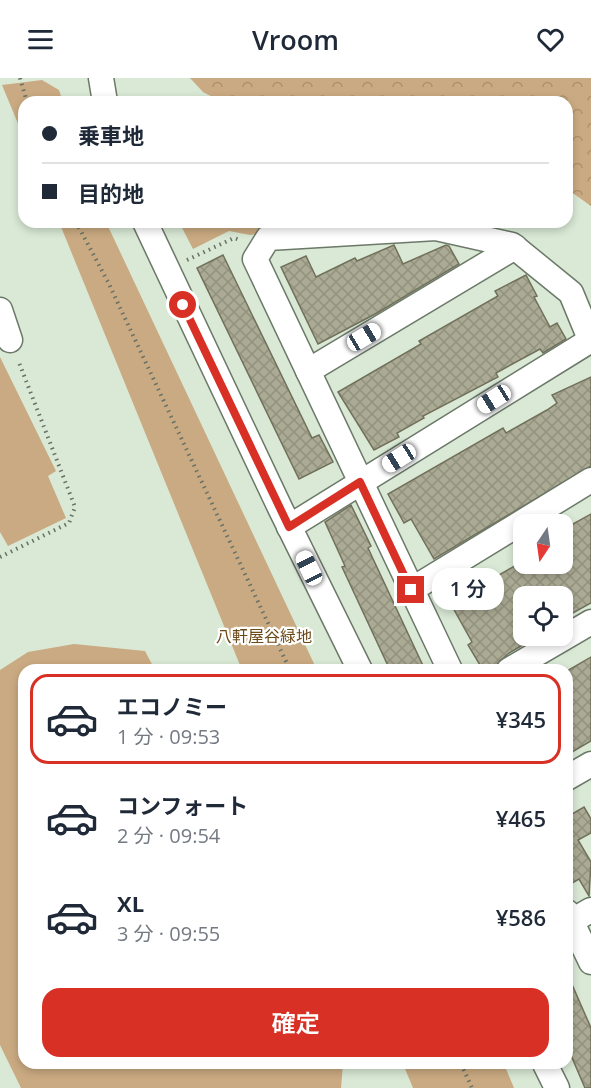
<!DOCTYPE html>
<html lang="ja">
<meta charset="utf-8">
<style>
body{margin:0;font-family:"Open Sans","Noto Sans JP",sans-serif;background:#f2f2f3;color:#1f2937;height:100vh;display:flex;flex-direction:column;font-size:22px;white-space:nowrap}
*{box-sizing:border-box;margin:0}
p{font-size:20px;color:#747a83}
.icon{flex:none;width:33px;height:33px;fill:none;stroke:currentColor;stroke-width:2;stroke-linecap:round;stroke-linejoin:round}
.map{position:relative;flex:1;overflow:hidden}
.sheet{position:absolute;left:18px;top:586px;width:555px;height:405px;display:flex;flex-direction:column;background:#fff;border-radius:18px;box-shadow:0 3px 9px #0003}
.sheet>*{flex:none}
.top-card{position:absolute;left:18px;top:18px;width:555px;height:132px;border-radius:18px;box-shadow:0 3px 9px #0003;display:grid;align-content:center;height:132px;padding:0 24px;background:#fff}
.needle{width:39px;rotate:193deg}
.buttons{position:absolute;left:513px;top:436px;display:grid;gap:12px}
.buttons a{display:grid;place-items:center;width:60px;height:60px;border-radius:12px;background:#fff;box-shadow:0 3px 9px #0003;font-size:30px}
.end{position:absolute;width:27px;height:27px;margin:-14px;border:8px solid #d93025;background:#fff;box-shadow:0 0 0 3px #fff}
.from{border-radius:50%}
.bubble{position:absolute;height:42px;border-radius:18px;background:#fff;box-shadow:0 3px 9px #0003;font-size:20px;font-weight:600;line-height:42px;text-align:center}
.car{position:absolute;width:18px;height:36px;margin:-18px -9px;border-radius:8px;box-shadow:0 0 4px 2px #0007;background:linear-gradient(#fff 24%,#345 0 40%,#fff 0 76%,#345 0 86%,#fff 0)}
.top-card b{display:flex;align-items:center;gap:21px;height:57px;font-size:22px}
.top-card b+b{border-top:2px solid #e0e1e3}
.top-card i{width:15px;height:15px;background:#1f2937}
ul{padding:10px 0 0;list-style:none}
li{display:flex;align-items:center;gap:18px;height:90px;margin:0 12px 9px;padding:0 12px;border:3px solid transparent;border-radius:18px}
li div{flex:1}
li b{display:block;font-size:22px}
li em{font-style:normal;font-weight:600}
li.current{border-color:#d93025}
li>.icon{width:54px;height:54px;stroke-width:1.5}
.button{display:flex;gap:12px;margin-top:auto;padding:12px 24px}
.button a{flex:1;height:69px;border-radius:18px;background:#d93025;color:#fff;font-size:24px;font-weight:600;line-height:69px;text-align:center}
header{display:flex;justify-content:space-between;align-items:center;height:78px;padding:0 24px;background:#fff;font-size:27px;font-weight:600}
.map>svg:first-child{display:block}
.green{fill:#caaa82}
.forest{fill:url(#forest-crowns)}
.building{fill:url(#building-cross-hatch);stroke:#71705b;stroke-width:1.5}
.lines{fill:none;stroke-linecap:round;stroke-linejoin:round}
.minor-casing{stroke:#6b7968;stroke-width:27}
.path{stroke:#677165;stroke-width:4;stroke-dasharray:1.5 4.5;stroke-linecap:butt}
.minor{stroke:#fff;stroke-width:24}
.route{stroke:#d93025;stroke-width:8}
.labels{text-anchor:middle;stroke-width:4.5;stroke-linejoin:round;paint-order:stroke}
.park-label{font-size:16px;fill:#6b4916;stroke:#fff}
</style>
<header><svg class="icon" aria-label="menu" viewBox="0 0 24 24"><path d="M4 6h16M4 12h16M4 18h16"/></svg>Vroom<svg class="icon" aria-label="heart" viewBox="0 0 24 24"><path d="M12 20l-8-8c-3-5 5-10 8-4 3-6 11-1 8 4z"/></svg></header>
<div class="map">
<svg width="591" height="1010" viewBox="0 0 591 1010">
<defs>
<pattern id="forest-crowns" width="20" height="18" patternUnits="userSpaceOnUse" patternTransform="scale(1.5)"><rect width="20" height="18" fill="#caaa82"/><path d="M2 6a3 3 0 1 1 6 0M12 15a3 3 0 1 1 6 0" fill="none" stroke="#ac916f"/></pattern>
<pattern id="building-cross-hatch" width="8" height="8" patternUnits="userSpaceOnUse" patternTransform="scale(1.5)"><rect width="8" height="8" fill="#abaa94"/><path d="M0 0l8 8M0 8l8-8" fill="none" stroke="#92917e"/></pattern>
</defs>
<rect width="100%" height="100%" fill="#d9e9d5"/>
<g class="green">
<polygon points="42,2 59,12 63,24 24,24 24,60 2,7"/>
<polygon points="59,144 106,144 317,592 242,592"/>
<polygon points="179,144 326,144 329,146 250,157 229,153 193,171"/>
<polygon points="0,279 56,393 48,398 66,440 8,468 0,454"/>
<polygon points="74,566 145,573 155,592 24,592 24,986 343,986 341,1010 21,1010 0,967 0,592 28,574"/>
<polygon points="403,986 504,986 514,1010 413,1010"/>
</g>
<polygon class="forest" points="190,0 591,0 591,128 567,111 567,24 222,24 203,14"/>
<g class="building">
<polygon points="394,167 403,186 446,167 449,168 459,186 377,235 318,266 281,189 306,178 316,199 355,180 357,183"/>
<polygon points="223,177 312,360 319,357 333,384 299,401 197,190"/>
<polygon points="526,197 537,218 534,219 550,249 557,245 566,261 543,275 540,271 496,295 498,299 423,338 424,340 397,355 399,359 374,372 338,314 421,266 419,263 498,218 495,213"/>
<polygon points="591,299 591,388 434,481 411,441 404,445 388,416 503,350 506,355 547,332 557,325 552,317"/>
<polygon points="351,427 371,468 368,470 425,592 390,592 342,489 345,488 325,444"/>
<polygon points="591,436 591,525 562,541 562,519 524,519 524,558 538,558 509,575 496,587 483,592 468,567 472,564 452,528 494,505 492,501 518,486 562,486 562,452"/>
<polygon points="591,579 591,663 567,677 567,593"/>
<polygon points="584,729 591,741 591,755 578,762 591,784 589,818 579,801 567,808 567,739"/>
<polygon points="567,895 591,950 591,1010 585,1010 567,968"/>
</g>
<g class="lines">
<g class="minor-casing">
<g id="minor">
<polyline points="101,0 105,24"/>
<polyline points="145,144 281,432 360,592"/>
<polyline points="0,232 10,262"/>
<polyline points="308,293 515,169"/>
<polyline points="289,449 591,262"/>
<polyline points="411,512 591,402"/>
<polyline points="450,592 255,181 268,160 436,150 512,167 571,215 590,261"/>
<polyline points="509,592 591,544"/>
<polyline points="567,700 591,686"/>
<polyline points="567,834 591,884"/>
<polyline points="572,843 591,832"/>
<polyline points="545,986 557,1010"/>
</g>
</g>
<g class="path">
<polyline points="20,0 27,24"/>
<polyline points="76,144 108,204 290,592"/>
<polyline points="187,182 234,160 240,162"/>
<polyline points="0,479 69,445 75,429 18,282"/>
<polyline points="461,986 472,1010"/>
</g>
<use href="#minor" class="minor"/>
</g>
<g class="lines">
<polyline class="route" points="183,227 289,449 360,404 411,512"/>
</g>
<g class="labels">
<g class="park-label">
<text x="264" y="564">八軒屋谷緑地</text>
</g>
</g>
</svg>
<div class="buttons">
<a><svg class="needle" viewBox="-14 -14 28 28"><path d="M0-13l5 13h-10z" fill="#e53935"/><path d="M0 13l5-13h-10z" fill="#747a83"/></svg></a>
<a><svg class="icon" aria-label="locate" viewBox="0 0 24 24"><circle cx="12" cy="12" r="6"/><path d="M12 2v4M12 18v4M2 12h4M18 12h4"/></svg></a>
</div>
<i class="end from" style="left:183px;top:227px"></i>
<i class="end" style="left:411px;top:512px"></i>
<div class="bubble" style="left:432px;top:490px;width:72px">1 分</div>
<i class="car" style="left:364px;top:259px;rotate:59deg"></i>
<i class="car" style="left:494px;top:321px;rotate:238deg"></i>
<i class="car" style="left:399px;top:380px;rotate:238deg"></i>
<i class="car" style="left:309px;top:490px;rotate:334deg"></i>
<div class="top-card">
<b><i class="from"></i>乗車地</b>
<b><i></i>目的地</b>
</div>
<section class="sheet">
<ul>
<li class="current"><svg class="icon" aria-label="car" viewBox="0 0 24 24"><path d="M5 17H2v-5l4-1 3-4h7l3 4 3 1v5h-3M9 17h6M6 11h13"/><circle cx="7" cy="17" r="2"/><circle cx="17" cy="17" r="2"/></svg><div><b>エコノミー</b><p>1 分 · 09:53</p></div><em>¥345</em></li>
<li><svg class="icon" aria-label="car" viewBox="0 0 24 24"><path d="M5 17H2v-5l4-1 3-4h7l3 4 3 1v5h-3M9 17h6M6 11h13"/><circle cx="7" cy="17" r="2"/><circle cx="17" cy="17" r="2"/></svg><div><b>コンフォート</b><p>2 分 · 09:54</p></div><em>¥465</em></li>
<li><svg class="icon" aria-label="car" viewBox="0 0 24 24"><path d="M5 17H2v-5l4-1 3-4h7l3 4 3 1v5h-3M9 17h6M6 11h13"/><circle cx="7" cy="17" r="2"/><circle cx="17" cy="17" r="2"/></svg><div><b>XL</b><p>3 分 · 09:55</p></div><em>¥586</em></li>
</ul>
<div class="button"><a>確定</a></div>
</section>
</div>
